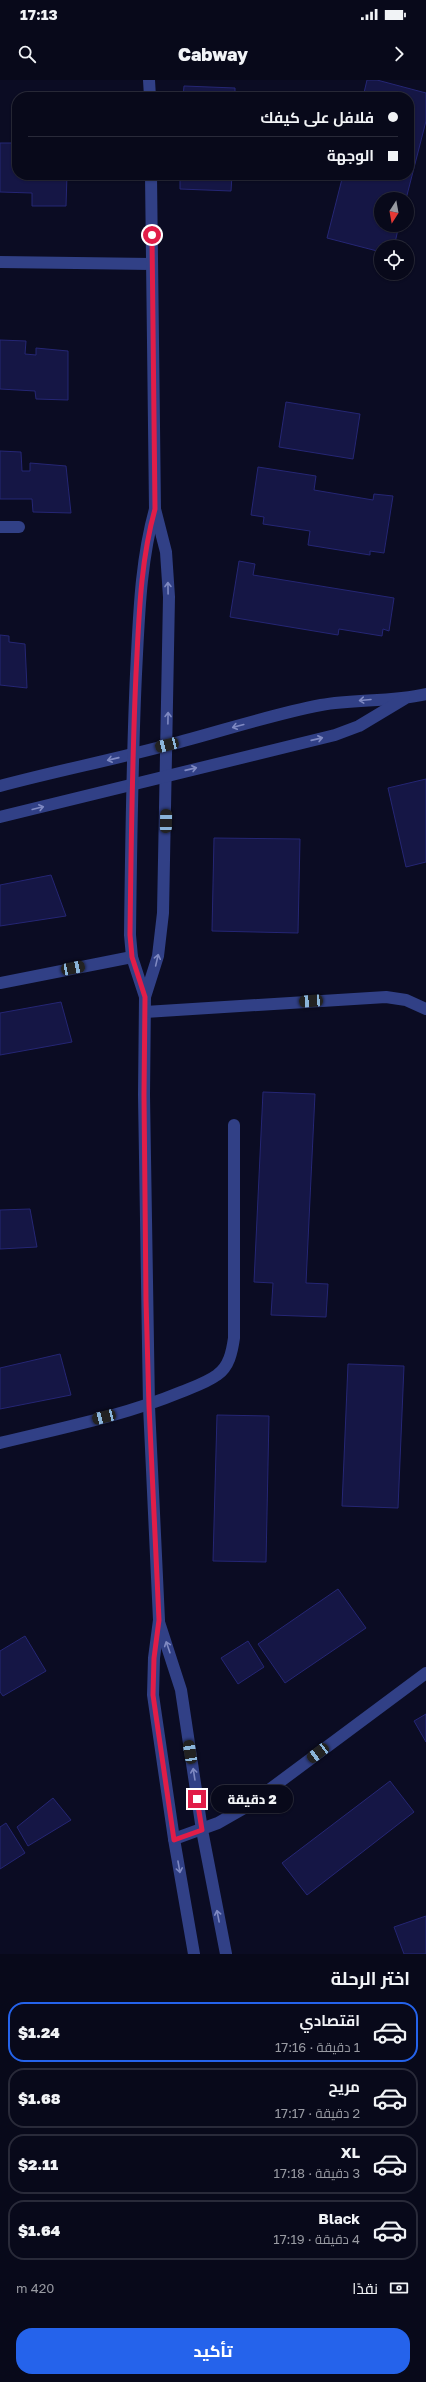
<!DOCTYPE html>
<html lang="ar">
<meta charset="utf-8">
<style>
body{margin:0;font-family:"Golos Text",Cairo,sans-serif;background:#161727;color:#f1f3f6;direction:rtl;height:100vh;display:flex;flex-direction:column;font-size:15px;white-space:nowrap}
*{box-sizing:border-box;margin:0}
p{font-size:13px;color:#989aa2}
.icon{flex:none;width:22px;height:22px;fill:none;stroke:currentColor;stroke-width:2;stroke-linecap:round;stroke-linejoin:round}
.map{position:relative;height:1874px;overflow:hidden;direction:ltr}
.side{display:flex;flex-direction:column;background:#08091a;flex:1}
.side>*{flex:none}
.top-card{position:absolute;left:12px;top:12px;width:402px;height:88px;border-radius:16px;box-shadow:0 1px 3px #0004,0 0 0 1px #292a39;direction:rtl;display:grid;align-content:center;height:88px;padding:0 16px;background:#08091a}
.needle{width:26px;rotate:191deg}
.tools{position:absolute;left:374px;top:112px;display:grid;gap:8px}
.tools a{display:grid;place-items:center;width:40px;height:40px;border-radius:50%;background:#08091a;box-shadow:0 1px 3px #0004,0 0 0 1px #292a39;font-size:20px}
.end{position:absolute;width:18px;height:18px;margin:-9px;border:5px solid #e11d48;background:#fff;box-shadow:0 0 0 2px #fff}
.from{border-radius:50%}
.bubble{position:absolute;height:28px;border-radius:14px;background:#08091a;box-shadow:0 1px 3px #0004,0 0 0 1px #292a39;font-size:13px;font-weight:800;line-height:28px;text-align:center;direction:rtl}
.car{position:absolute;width:12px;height:24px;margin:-12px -6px;border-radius:5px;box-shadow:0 0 3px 1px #0007;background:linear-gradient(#222 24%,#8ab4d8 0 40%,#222 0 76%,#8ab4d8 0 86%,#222 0)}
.top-card b{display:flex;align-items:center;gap:14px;height:38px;font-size:15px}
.top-card b+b{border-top:1px solid #292a39}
.top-card i{width:10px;height:10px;background:#f1f3f6}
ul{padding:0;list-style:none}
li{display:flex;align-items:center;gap:12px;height:60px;margin:0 8px 6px;padding:0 8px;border:2px solid #292a39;border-radius:16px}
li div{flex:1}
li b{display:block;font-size:15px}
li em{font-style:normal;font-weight:800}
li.selected{border-color:#2563eb}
li>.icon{width:36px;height:36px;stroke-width:1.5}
h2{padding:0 16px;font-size:18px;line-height:48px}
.pay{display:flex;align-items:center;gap:10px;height:44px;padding:0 16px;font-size:15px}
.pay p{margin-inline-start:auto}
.primary-button{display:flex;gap:8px;margin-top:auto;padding:8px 16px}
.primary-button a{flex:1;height:46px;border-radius:16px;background:#2563eb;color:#fff;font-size:16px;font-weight:800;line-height:46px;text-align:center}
.status{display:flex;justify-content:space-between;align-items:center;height:28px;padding:0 20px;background:#08091a;direction:ltr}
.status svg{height:11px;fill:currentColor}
header{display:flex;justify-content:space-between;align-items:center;height:52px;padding:0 16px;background:#08091a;font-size:18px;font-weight:800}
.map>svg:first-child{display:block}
.building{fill:#151645;stroke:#252674}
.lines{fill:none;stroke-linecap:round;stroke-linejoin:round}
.minor{stroke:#314086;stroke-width:12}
.oneway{stroke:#7f89c2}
.route{stroke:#e11d48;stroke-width:5}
</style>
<div class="status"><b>17:13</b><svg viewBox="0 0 49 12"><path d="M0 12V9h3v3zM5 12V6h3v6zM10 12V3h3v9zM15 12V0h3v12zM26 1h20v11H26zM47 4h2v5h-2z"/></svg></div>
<header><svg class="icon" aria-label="forward" viewBox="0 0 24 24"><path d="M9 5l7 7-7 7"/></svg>Cabway<svg class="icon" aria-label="search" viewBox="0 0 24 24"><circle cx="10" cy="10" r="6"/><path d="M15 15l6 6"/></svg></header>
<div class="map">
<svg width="426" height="1874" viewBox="0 0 426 1874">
<rect width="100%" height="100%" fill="#0b0c23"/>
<g class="building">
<polygon points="367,0 377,0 426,13 426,41 406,119 381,119 381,145 399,145 394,167 381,167 381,172 327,158 343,95 409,95 409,17 363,17"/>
<polygon points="184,6 235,8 235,17 183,17"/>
<polygon points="0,63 17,63 17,95 67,95 66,126 32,126 32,113 0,112"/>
<polygon points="180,95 232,95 231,111 180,109"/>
<polygon points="0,260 26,261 25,274 36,275 36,268 68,271 68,320 36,319 35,311 0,309"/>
<polygon points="286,322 360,334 353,379 279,367"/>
<polygon points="0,371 21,372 22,391 30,391 30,383 66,386 71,433 33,432 32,419 0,419"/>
<polygon points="258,387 316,396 314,410 373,420 374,414 393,416 384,473 370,471 370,475 308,465 310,451 263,444 264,437 251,435"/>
<polygon points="239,481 255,484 253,495 394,518 389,551 383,549 382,556 339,549 338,555 230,537"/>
<polygon points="0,555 9,556 9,562 25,564 27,608 0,605"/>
<polygon points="426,699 426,782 406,787 388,708"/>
<polygon points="214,758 300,759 298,853 212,851"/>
<polygon points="51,795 66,836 0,846 0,805"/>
<polygon points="61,922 72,962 0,975 0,933"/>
<polygon points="263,1012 315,1014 306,1203 328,1204 326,1237 271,1235 273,1203 254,1202"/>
<polygon points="30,1129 37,1167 0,1169 0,1130"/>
<polygon points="60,1274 71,1315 0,1329 0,1288"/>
<polygon points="348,1284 404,1286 398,1428 342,1426"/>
<polygon points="217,1335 269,1336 266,1482 213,1481"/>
<polygon points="338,1509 366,1548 285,1603 258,1564"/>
<polygon points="25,1556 46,1591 3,1616 0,1612 0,1571"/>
<polygon points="248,1561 264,1587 238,1604 221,1578"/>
<polygon points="426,1634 426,1662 414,1641"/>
<polygon points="390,1701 414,1732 307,1815 282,1783"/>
<polygon points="53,1718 71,1740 28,1766 17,1747"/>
<polygon points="6,1743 25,1773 0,1789 0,1747"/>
<polygon points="426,1836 426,1874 404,1874 394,1847"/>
</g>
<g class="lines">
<g class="minor">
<polyline points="149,0 150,17"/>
<polyline points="0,182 152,184"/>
<polyline points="155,429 166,472 169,517 163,833 158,876 145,917 144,1015 149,1326 159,1540 154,1578 153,1615 174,1759 194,1874"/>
<polyline points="0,447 19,447"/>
<path d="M0,706C56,691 112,680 168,665C219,652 269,635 321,625C356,619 391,622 426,614"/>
<polyline points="0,737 335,655 359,646 404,619"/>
<polyline points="0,903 132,877"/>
<path d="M145,917L132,877L130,855C131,768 132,681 136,594C139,538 140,483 155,429L151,95"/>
<polyline points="145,932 386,917 406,920 426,929"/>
<path d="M0,1363C61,1348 123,1336 181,1312C193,1307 206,1303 217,1295C229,1287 232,1272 234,1258V1045"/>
<polyline points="159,1542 181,1610 202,1750 226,1874"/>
<polyline points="174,1759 218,1743 246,1727 426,1593"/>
</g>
</g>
<defs><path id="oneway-shaft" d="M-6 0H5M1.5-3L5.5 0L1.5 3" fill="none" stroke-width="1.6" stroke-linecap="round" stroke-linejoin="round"/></defs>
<g class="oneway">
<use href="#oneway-shaft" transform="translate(168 508) rotate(-91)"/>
<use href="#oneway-shaft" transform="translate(365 620) rotate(175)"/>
<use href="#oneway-shaft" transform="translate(168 638) rotate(-89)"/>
<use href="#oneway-shaft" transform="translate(238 646) rotate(165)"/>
<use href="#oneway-shaft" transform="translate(317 659) rotate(-13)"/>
<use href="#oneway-shaft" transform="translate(113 679) rotate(167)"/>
<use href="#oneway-shaft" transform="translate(191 689) rotate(-13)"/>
<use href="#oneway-shaft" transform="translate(38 728) rotate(-14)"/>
<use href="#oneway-shaft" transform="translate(157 880) rotate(-77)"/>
<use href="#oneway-shaft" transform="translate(168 1567) rotate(-109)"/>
<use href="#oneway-shaft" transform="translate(194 1694) rotate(-99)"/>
<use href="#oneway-shaft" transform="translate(179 1787) rotate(80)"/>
<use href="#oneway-shaft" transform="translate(218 1836) rotate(-101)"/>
</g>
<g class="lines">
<path class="route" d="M152,155L155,429C140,483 139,538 136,594C132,681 131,768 130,855L132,877L145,917L144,1015L146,1220L149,1326L159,1540L154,1578L153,1615L174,1760L202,1750L197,1719"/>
</g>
</svg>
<div class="tools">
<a><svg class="needle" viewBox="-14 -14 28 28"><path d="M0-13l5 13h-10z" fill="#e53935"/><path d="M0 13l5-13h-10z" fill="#989aa2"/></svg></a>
<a><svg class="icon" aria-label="locate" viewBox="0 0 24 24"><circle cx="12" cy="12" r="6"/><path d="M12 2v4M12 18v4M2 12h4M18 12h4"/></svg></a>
</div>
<i class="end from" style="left:152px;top:155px"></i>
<i class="end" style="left:197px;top:1719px"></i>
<div class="bubble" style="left:211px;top:1705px;width:82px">2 دقيقة</div>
<i class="car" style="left:167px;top:665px;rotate:256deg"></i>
<i class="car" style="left:166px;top:741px;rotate:1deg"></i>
<i class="car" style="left:73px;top:888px;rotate:79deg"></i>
<i class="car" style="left:311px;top:921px;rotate:266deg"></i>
<i class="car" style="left:104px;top:1337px;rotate:256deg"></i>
<i class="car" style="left:190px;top:1672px;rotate:351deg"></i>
<i class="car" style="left:318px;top:1673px;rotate:233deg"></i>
<div class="top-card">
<b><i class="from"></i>فلافل على كيفك</b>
<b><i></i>الوجهة</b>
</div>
</div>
<section class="side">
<h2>اختر الرحلة</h2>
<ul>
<li class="selected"><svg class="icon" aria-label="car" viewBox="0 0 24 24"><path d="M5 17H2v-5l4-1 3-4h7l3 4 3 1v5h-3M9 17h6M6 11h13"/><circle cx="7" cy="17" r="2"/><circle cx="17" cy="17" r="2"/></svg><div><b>اقتصادي</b><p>1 دقيقة · 17:16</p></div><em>$1.24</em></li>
<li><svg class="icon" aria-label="car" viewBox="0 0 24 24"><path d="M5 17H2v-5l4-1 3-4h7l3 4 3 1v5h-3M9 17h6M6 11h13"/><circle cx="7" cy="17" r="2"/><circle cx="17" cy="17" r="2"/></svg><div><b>مريح</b><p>2 دقيقة · 17:17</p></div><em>$1.68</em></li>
<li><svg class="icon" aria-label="car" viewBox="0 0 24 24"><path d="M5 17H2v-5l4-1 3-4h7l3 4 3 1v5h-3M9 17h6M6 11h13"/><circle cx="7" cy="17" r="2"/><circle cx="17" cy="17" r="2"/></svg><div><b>XL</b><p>3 دقيقة · 17:18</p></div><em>$2.11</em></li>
<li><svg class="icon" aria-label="car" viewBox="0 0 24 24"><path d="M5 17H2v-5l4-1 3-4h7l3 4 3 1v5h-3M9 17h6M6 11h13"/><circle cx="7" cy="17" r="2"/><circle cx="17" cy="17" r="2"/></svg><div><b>Black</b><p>4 دقيقة · 17:19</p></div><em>$1.64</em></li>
</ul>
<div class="pay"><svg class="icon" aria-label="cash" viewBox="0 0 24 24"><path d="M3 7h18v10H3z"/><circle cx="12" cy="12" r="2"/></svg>نقدًا<p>420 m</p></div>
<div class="primary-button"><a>تأكيد</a></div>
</section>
